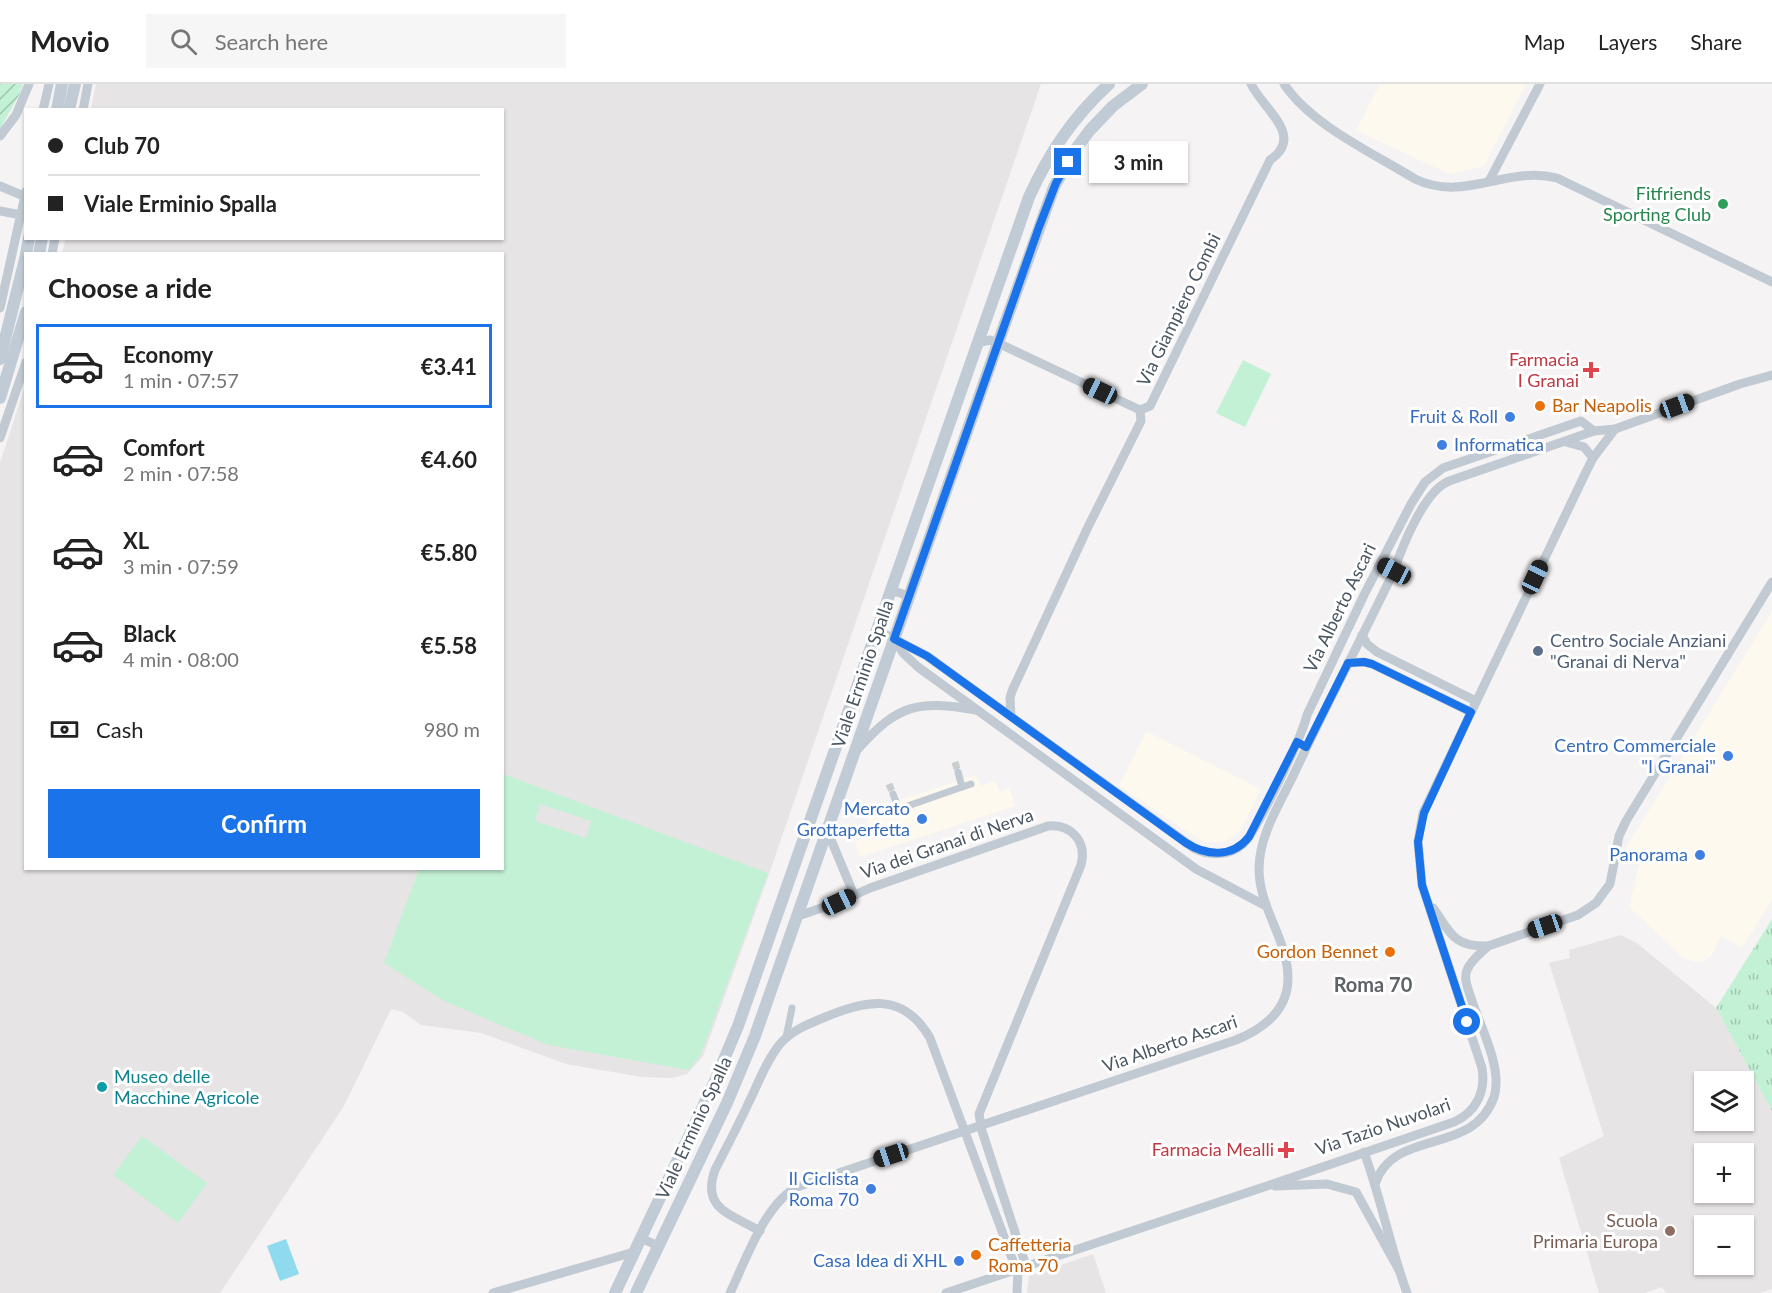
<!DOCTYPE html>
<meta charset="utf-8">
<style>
body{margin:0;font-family:Lato,sans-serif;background:#f6f6f6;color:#222;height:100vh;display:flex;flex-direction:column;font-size:22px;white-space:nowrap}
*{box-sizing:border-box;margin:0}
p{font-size:20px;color:#767676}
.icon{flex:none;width:33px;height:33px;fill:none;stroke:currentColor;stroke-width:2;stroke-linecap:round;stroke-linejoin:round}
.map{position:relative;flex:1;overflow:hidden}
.sheet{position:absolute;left:24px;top:168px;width:480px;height:618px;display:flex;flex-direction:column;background:#fff;border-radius:0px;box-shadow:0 2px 4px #0004}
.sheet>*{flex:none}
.guide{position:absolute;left:24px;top:24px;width:480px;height:132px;border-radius:0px;box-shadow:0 2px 4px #0004;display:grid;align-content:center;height:132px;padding:0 24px;background:#fff}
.tools{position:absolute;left:1694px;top:987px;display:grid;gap:12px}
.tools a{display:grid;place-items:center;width:60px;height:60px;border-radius:0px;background:#fff;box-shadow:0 2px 4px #0004;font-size:30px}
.end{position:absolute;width:27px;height:27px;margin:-14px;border:8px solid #1a73e8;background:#fff;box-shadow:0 0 0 3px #fff}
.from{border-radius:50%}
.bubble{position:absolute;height:42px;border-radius:0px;background:#fff;box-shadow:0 2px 4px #0004;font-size:20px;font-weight:700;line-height:42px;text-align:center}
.car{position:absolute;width:18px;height:36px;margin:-18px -9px;border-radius:8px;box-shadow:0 0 4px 2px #0007;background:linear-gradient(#222 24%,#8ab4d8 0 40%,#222 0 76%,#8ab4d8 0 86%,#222 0)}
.guide b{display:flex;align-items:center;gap:21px;height:57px;font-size:22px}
.guide b+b{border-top:2px solid #e0e0e0}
.guide i{width:15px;height:15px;background:#222}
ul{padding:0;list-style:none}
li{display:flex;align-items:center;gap:18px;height:84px;margin:0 12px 9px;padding:0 12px;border:3px solid transparent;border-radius:0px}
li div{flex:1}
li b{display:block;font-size:22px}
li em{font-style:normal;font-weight:700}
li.active{border-color:#1a73e8}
li>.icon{width:54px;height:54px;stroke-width:1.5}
h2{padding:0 24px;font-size:27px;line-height:72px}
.pay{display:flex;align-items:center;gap:15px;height:66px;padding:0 24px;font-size:22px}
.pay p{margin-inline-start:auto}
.button{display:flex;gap:12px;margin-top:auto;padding:12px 24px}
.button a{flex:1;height:69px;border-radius:0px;background:#1a73e8;color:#fff;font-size:24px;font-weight:700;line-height:69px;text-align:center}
header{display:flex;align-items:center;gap:36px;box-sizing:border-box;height:84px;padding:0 30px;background:#fff;border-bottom:2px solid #e0e0e0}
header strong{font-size:28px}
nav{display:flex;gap:33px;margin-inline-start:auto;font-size:21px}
.search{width:420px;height:54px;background:#f6f6f6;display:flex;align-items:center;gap:15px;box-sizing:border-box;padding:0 21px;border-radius:0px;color:#767676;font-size:22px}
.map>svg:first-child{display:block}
.commercial{fill:#fdf9ef}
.education{fill:#e6e4e5;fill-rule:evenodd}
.park{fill:url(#park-tufts)}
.garden{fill:url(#garden-furrows)}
.pitch{fill:#c3f1d5;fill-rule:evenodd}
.water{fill:#90daee}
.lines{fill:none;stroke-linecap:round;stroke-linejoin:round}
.pedestrian-tunnel{stroke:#caccce;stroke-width:7;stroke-dasharray:7 3.5;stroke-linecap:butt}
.pedestrian{stroke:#c1cad2;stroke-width:7}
.minor{stroke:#c1cad2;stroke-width:9}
.secondary{stroke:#c1cbd6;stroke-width:12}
.route{stroke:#1a73e8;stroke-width:8}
.leisure-dot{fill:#2e9e5b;stroke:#fff;stroke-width:2}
.health-dot{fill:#e0444e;stroke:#fff;stroke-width:2}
.food-dot{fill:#e8710a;stroke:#fff;stroke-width:2}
.shop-dot{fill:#3f7fe0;stroke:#fff;stroke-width:2}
.service-dot{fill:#5c6f8a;stroke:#fff;stroke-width:2}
.culture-dot{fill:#0f9aa8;stroke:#fff;stroke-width:2}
.education-dot{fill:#8d6e63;stroke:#fff;stroke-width:2}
.labels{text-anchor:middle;stroke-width:6;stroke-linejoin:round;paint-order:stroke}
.leisure-label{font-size:18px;fill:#27864d;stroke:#fff;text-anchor:end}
.street-label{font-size:18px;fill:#4a5661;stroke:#fff}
.health-label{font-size:18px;fill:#be3a42;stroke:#fff;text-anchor:end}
.food-label{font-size:18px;fill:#c56008;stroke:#fff;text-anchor:start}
.shop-label{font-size:18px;fill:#366cbe;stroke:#fff;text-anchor:end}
.service-label{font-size:18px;fill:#4e5e75;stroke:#fff;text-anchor:start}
.culture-label{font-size:18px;fill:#0d838f;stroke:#fff;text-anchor:start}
.education-label{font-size:18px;fill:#785e54;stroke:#fff;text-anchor:end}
.neighbourhood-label{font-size:20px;font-weight:bold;fill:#5f6368;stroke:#fff}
</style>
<header>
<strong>Movio</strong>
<div class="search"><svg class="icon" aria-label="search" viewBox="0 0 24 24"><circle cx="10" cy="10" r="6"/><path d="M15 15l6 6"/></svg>Search here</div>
<nav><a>Map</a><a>Layers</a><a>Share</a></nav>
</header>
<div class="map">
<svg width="1772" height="1209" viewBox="0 0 1772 1209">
<defs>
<pattern id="park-tufts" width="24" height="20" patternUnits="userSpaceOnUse" patternTransform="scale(1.5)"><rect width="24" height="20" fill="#c3f1d5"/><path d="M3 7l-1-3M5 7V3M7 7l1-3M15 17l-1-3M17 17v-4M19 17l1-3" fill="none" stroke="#a0c6b0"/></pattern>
<pattern id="garden-furrows" width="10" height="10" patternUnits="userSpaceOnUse" patternTransform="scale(1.5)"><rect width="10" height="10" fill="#c3f1d5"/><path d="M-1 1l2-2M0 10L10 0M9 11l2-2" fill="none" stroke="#a0c6b0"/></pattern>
</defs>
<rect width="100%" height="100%" fill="#f5f3f3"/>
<g class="commercial">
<polygon points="1380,0 1526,0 1484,82 1449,90 1356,46"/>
<polygon points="1772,527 1772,816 1742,864 1721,852 1712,871 1704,877 1696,878 1684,875 1629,823 1640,776 1625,765"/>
<polygon points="1146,647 1261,705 1241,746 1226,758 1203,758 1119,702"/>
<polygon points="976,691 980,702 996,697 999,708 1010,704 1015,722 860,773 855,757 864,754 861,746 875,724"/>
</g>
<g class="education">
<polygon points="96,0 1041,0 768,793 703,972 687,990 672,994 642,993 566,980 481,949 421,941 403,928 391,925 344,1022 220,1209 0,1209 0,379 25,302 26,784 502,784 502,170 62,169 66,154 502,154 502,26 91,25"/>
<path d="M1621,851L1638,860L1716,924L1772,1027V1205L1760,1209H1666L1662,1203L1645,1209H1599L1559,1074L1604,1052L1549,879L1570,874L1569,866ZM1704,998H1743V1036H1704ZM1704,1070H1743V1108H1704ZM1704,1142H1743V1180H1704Z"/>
<polygon points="1093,1170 1106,1209 1027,1209 1029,1192"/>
</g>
<polygon class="park" points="1772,835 1772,1027 1716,924"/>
<polygon class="garden" points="0,0 23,0 19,11 0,45"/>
<g class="pitch">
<polygon points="1243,276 1271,290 1245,343 1216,329"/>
<path d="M503,690L768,789L701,970L689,986L548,961L444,917L384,879L419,785L502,784ZM540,720L591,737L586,754L535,737Z"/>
<polygon points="142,1052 207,1099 178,1139 113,1091"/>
</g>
<polygon class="water" points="286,1155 299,1190 280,1197 267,1162"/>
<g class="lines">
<g class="pedestrian-tunnel">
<polyline points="955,678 958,688"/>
<polyline points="889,700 893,710"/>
</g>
<g class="pedestrian">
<polyline points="962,703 971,700"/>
<polyline points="893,710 899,725 962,703 958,688"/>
<polyline points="786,953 792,924"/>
</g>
<g class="minor">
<path d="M1284,0C1311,41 1373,69 1415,95C1465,119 1506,81 1557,94L1772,198"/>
<polyline points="43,26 49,0"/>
<polyline points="83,26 88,0"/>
<polyline points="0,52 16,31 29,0"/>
<polyline points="1489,97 1540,0"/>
<polyline points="0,102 26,113"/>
<polyline points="0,127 21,131 26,130"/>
<polyline points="52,170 55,154"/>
<polyline points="0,224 26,107"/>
<polyline points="977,259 990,256 998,259 1140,326"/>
<path d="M1140,326L1150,322L1270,76C1306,52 1262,24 1251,0"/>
<polyline points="0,354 26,278"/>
<polyline points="1566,358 1584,363 1593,374"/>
<polyline points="891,506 909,512"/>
<path d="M877,546L927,572L1195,765C1210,772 1230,772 1243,760C1256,749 1303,650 1307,631L1364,511L1411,420L1425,398L1443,384L1581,337L1594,347"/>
<polyline points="1362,551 1367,560 1377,568 1476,617"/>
<polyline points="894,555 904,570 918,583 1196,785 1266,822"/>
<polyline points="1348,579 1364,578 1372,580 1471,628"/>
<polyline points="1011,632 1010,614 1012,607 1087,445 1141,337 1140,326"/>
<path d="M858,665C898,620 918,616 976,626"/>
<polyline points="827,746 854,811"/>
<path d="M1433,824C1451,849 1453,863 1488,862L1578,831L1596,819L1610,800L1619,752L1626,737L1772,498"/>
<path d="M798,832L839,818L870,804L1048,742C1072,740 1087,758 1081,781L979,1030L982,1047L1026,1182"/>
<path d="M1364,1068C1381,1114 1390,1163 1407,1209"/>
<path d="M1375,1100C1394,1043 1473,1073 1494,1013C1503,985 1481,944 1472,917C1469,907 1463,895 1467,886C1471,876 1481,869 1488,862"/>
<polyline points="1275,1102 1327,1100 1356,1108 1399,1186"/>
<path d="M760,1147C731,1130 701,1125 715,1086C726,1064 738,1042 748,1020C758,1000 766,977 780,960C791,947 808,940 823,934C865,916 903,907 930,954L1016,1185"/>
<polyline points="641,1154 658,1162"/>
<polyline points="493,1209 634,1168"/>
<path d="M730,1209C746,1176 764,1121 797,1103L1236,956C1263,945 1288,927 1288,894C1288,856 1259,824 1259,785C1259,752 1279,721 1293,692C1325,623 1361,556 1394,487C1402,463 1424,407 1449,397L1594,347L1615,345L1740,300L1772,291"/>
<path d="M946,1209L1267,1102L1454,1038C1476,1028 1486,1008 1482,984L1422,801L1418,757L1423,729L1585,390L1593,374L1615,345"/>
<polyline points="1017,1209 1018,1185"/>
</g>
<g class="secondary">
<polyline points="57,26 62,0"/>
<polyline points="69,26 75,0"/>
<polyline points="26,170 29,154"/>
<polyline points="39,170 42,154"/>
<polyline points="0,275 26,171"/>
<polyline points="0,314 26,228"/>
<path d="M615,1209L715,997L738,942L1029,113C1049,69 1073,33 1109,0"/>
<polyline points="636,1209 727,1019 755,952 998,259 1054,103 1075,66 1090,46 1113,22 1142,0"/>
</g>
</g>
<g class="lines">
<path class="route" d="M1068,78L1056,99L1039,143L894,555L927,572L1186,759C1207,772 1232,774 1249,753L1297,658L1306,663L1348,579L1364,578L1372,580L1471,628L1424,729L1418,758L1422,801L1467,938"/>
</g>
<circle class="leisure-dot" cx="1723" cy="120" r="6"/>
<g class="health-dot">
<path d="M1588 277h6v6h6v6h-6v6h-6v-6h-6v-6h6z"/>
<path d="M1283 1057h6v6h6v6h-6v6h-6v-6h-6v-6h6z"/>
</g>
<g class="food-dot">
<circle cx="1540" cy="322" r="6"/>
<circle cx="1390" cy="868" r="6"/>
<circle cx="976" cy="1171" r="6"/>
</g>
<g class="shop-dot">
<circle cx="1510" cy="333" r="6"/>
<circle cx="1442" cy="361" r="6"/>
<circle cx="1728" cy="672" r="6"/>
<circle cx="922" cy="735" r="6"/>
<circle cx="1700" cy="771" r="6"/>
<circle cx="871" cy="1105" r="6"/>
<circle cx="959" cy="1177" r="6"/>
</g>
<circle class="service-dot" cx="1538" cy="567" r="6"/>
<circle class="culture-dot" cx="102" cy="1003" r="6"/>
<circle class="education-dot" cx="1670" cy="1147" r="6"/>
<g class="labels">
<g class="leisure-label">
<text x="1711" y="116">Fitfriends<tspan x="1711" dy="21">Sporting Club</tspan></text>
</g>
<g class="street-label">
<text transform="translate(1179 226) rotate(-64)" y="6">Via Giampiero Combi</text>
<text transform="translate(1340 524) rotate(-64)" y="6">Via Alberto Ascari</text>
<text transform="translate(863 590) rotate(-71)" y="6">Viale Erminio Spalla</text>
<text transform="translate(947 760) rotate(-19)" y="6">Via dei Granai di Nerva</text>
<text transform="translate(1170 960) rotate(-19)" y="6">Via Alberto Ascari</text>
<text transform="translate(1383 1043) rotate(-19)" y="6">Via Tazio Nuvolari</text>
<text transform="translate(694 1044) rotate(-65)" y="6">Viale Erminio Spalla</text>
</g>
<g class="health-label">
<text x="1579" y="282">Farmacia<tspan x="1579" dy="21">I Granai</tspan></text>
<text x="1274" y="1072">Farmacia Mealli</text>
</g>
<g class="food-label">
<text x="1552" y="328">Bar Neapolis</text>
<text x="1378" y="874" text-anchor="end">Gordon Bennet</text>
<text x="988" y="1167">Caffetteria<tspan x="988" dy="21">Roma 70</tspan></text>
</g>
<g class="shop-label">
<text x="1498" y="339">Fruit &amp; Roll</text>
<text x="1454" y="367" text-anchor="start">Informatica</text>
<text x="1716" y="668">Centro Commerciale<tspan x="1716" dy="21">"I Granai"</tspan></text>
<text x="910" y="731">Mercato<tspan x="910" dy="21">Grottaperfetta</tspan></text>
<text x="1688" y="777">Panorama</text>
<text x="859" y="1101">Il Ciclista<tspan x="859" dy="21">Roma 70</tspan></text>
<text x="947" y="1183">Casa Idea di XHL</text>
</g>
<g class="service-label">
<text x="1550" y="563">Centro Sociale Anziani<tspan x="1550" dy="21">"Granai di Nerva"</tspan></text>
</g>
<g class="culture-label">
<text x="114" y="999">Museo delle<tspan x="114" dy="21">Macchine Agricole</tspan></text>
</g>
<g class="education-label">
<text x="1658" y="1143">Scuola<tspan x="1658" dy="21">Primaria Europa</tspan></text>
</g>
<g class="neighbourhood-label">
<text x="1373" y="908">Roma 70</text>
</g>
</g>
</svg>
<div class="tools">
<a><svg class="icon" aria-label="layers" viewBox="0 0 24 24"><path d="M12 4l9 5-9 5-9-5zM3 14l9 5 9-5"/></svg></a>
<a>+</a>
<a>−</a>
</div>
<i class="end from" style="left:1467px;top:938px"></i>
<i class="end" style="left:1068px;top:78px"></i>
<div class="bubble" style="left:1089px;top:57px;width:99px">3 min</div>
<i class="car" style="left:1100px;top:307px;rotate:295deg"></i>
<i class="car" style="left:1677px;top:322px;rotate:70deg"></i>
<i class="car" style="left:1394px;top:487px;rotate:298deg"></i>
<i class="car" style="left:1535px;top:493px;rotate:25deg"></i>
<i class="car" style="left:839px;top:818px;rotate:65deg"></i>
<i class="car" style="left:1545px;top:842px;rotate:251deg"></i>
<i class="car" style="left:891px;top:1071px;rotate:252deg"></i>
<div class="guide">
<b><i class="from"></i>Club 70</b>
<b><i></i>Viale Erminio Spalla</b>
</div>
<section class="sheet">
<h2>Choose a ride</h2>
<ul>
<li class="active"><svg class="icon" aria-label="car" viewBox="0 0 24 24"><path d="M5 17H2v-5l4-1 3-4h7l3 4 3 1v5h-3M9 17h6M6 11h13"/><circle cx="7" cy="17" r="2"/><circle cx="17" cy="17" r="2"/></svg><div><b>Economy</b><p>1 min · 07:57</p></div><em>€3.41</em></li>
<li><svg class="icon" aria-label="car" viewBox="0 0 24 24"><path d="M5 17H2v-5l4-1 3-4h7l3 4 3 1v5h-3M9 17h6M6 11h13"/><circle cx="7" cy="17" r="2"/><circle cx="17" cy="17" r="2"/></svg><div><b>Comfort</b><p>2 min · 07:58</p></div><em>€4.60</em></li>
<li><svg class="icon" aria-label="car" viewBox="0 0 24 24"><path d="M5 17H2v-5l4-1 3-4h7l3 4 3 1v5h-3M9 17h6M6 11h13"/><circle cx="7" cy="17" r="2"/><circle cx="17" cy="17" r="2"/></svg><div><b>XL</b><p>3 min · 07:59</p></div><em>€5.80</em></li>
<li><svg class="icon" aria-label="car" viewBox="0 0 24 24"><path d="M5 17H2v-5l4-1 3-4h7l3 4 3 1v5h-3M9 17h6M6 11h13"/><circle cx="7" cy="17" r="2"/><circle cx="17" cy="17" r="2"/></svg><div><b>Black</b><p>4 min · 08:00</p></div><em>€5.58</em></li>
</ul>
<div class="pay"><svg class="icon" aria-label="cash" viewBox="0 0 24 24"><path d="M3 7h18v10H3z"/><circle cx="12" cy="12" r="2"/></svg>Cash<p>980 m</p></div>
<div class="button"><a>Confirm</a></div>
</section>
</div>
